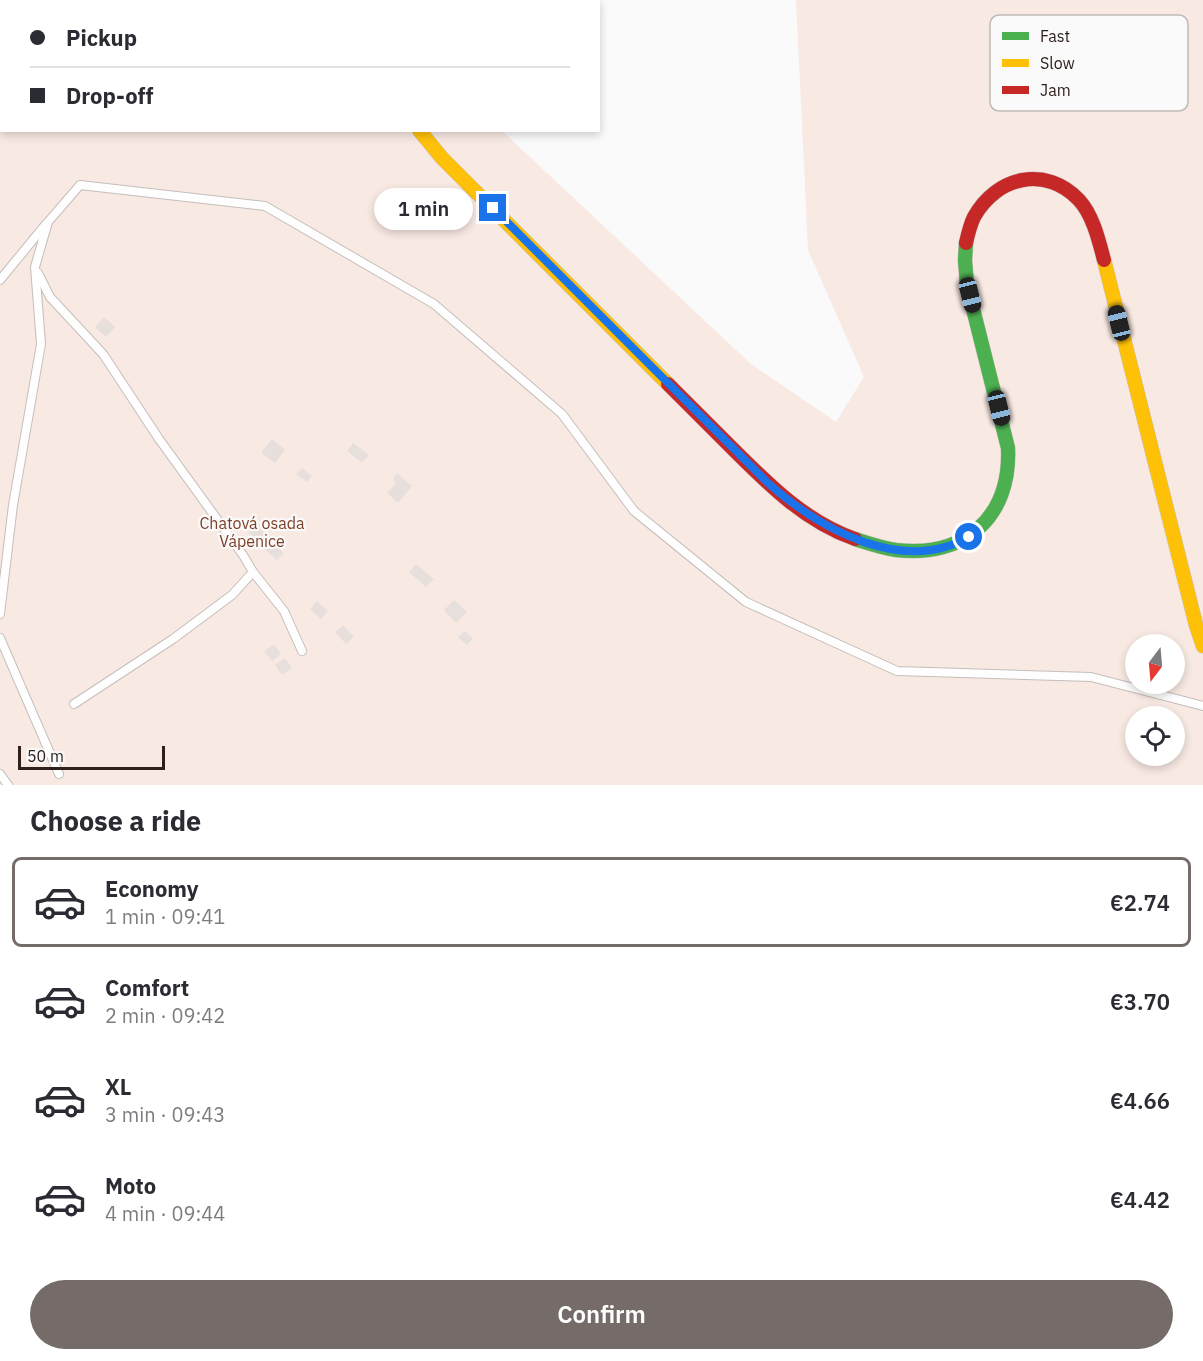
<!DOCTYPE html>
<meta charset="utf-8">
<style>
body{margin:0;font-family:"IBM Plex Sans",sans-serif;background:#f7f7f7;color:#2b2b33;height:100vh;display:flex;flex-direction:column;font-size:22px;white-space:nowrap}
*{box-sizing:border-box;margin:0}
p{font-size:20px;color:#7c7c81}
.icon{flex:none;width:33px;height:33px;fill:none;stroke:currentColor;stroke-width:2;stroke-linecap:round;stroke-linejoin:round}
.map{position:relative;height:785px;overflow:hidden}
.sheet{display:flex;flex-direction:column;background:#fff;flex:1}
.sheet>*{flex:none}
.hud{position:absolute;left:0px;top:0px;width:600px;height:132px;box-shadow:0 3px 9px #0003;display:grid;align-content:center;height:132px;padding:0 30px;background:#fff}
.needle{width:39px;rotate:196deg}
.tools{position:absolute;left:1125px;top:634px;display:grid;gap:12px}
.tools a{display:grid;place-items:center;width:60px;height:60px;border-radius:50%;background:#fff;box-shadow:0 3px 9px #0003;font-size:30px}
.scale{position:absolute;left:18px;bottom:15px;width:147px;box-sizing:border-box;padding-left:6px;border:3px solid #2e201b;border-top:0;font-size:16px;line-height:21px;white-space:nowrap;color:#2e201b;-webkit-text-stroke:4px #fafafa;paint-order:stroke}
.end{position:absolute;width:27px;height:27px;margin:-14px;border:8px solid #1a73e8;background:#fff;box-shadow:0 0 0 3px #fff}
.from{border-radius:50%}
.bubble{position:absolute;height:42px;border-radius:21px;background:#fff;box-shadow:0 3px 9px #0003;font-size:20px;font-weight:600;line-height:42px;text-align:center}
.car{position:absolute;width:18px;height:36px;margin:-18px -9px;border-radius:8px;box-shadow:0 0 4px 2px #0007;background:linear-gradient(#222 24%,#8ab4d8 0 40%,#222 0 76%,#8ab4d8 0 86%,#222 0)}
.hud b{display:flex;align-items:center;gap:21px;height:57px;font-size:22px}
.hud b+b{border-top:2px solid #e1e1e2}
.hud i{width:15px;height:15px;background:#2b2b33}
ul{padding:0;list-style:none}
li{display:flex;align-items:center;gap:18px;height:90px;margin:0 12px 9px;padding:0 18px;border:3px solid transparent;border-radius:9px}
li div{flex:1}
li b{display:block;font-size:22px}
li em{font-style:normal;font-weight:600}
li.on{border-color:#756c69}
li>.icon{width:54px;height:54px;stroke-width:1.5}
h2{padding:0 30px;font-size:27px;line-height:72px}
.cta{display:flex;gap:12px;margin-top:auto;padding:12px 30px}
.cta a{flex:1;height:69px;border-radius:36px;background:#756c69;color:#fff;font-size:24px;font-weight:600;line-height:69px;text-align:center}
.map>svg:first-child{display:block}
.green{fill:#f9e9e3;fill-rule:evenodd}
.building{fill:#e6dfdc}
.lines{fill:none;stroke-linecap:round;stroke-linejoin:round}
.lane-casing{stroke:#c5bebb;stroke-width:10}
.fast-casing{stroke:#c5bebb;stroke-width:15}
.slow-casing{stroke:#c5bebb;stroke-width:15}
.jam-casing{stroke:#c5bebb;stroke-width:15}
.lane{stroke:#fefefe;stroke-width:8}
.fast{stroke:#4caf50;stroke-width:14}
.slow{stroke:#ffc107;stroke-width:14}
.jam{stroke:#c62828;stroke-width:14}
.route{stroke:#1a73e8;stroke-width:8}
.labels{text-anchor:middle;stroke-width:4.5;stroke-linejoin:round;paint-order:stroke}
.park-label{font-size:16px;fill:#7e3f27;stroke:#fafafa}
.key{fill:#fafafa;stroke:#bdb9b7;stroke-width:1.5}
.key-label{font-size:16px;fill:#2e201b}
</style>
<div class="map">
<svg width="1203" height="785" viewBox="0 0 1203 785">
<rect width="100%" height="100%" fill="#fafafa"/>
<path class="green" d="M0,0H369L371,1L2,2V130L502,131L751,364L836,422L864,377L808,250L796,0H1203V785H0ZM1136,645H1174V684H1136ZM1136,717H1174V756H1136Z"/>
<g class="building">
<polygon points="104,317 115,327 106,337 95,327"/>
<polygon points="272,439 285,450 275,463 261,453"/>
<polygon points="353,443 369,455 362,463 347,451"/>
<polygon points="302,468 312,476 307,482 296,474"/>
<polygon points="397,473 412,486 398,503 387,493 396,483 393,479"/>
<polygon points="256,525 267,536 260,544 248,532"/>
<polygon points="271,540 284,553 277,560 263,548"/>
<polygon points="416,564 434,579 426,587 409,572"/>
<polygon points="454,600 467,612 456,623 444,610"/>
<polygon points="317,601 328,611 321,619 310,609"/>
<polygon points="343,625 354,637 346,644 335,632"/>
<polygon points="465,631 473,639 467,645 458,637"/>
<polygon points="274,644 281,654 272,661 264,651"/>
<polygon points="285,658 292,668 282,675 275,665"/>
</g>
<g class="lines">
<g class="lane-casing">
<g id="lane">
<polyline points="38,273 50,297 103,354 159,439 243,555 253,572 232,595 173,639 74,704"/>
<polyline points="0,280 46,224"/>
<polyline points="253,572 284,611 302,651"/>
<polyline points="0,614 13,505 41,344 35,267 48,222 80,185 265,206 434,304 562,414 634,511 746,602 897,671 1091,677 1203,706"/>
<polyline points="0,638 59,774"/>
<polyline points="0,774 8,785"/>
</g>
</g>
<g class="fast-casing">
<g id="fast">
<polyline points="332,0 333,2"/>
<path d="M855,539C868,543 882,548 896,550C964,558 1011,518 1008,448L967,285L965,260L966,243"/>
</g>
</g>
<g class="slow-casing">
<g id="slow">
<polyline points="419,130 442,158 668,384"/>
<polyline points="1104,260 1196,625 1203,646"/>
</g>
</g>
<g class="jam-casing">
<g id="jam">
<path d="M966,243C968,234 970,225 974,217C997,176 1046,165 1079,200C1093,215 1099,241 1104,260"/>
<path d="M668,384C690,406 712,428 734,450C769,485 806,522 855,539"/>
</g>
</g>
<use href="#lane" class="lane"/>
<use href="#fast" class="fast"/>
<use href="#slow" class="slow"/>
<use href="#jam" class="jam"/>
</g>
<g class="lines">
<path class="route" d="M493,208L769,484C820,529 902,575 969,537"/>
</g>
<g class="labels">
<g class="park-label">
<text x="252" y="529">Chatová osada<tspan x="252" dy="18">Vápenice</tspan></text>
</g>
</g>
<rect x="990" y="15" width="198" height="96" rx="9" class="key"/>
<rect x="1002" y="32" width="27" height="8" fill="#4caf50"/>
<rect x="1002" y="59" width="27" height="8" fill="#ffc107"/>
<rect x="1002" y="86" width="27" height="8" fill="#c62828"/>
<g class="key-label">
<text x="1040" y="42">Fast</text>
<text x="1040" y="69">Slow</text>
<text x="1040" y="96">Jam</text>
</g>
</svg>
<div class="tools">
<a><svg class="needle" viewBox="-14 -14 28 28"><path d="M0-13l5 13h-10z" fill="#e53935"/><path d="M0 13l5-13h-10z" fill="#7c7c81"/></svg></a>
<a><svg class="icon" aria-label="locate" viewBox="0 0 24 24"><circle cx="12" cy="12" r="6"/><path d="M12 2v4M12 18v4M2 12h4M18 12h4"/></svg></a>
</div>
<div class="scale">50 m</div>
<i class="end from" style="left:969px;top:537px"></i>
<i class="end" style="left:493px;top:208px"></i>
<div class="bubble" style="left:374px;top:188px;width:99px">1 min</div>
<i class="car" style="left:970px;top:295px;rotate:166deg"></i>
<i class="car" style="left:1119px;top:323px;rotate:346deg"></i>
<i class="car" style="left:999px;top:408px;rotate:166deg"></i>
<div class="hud">
<b><i class="from"></i>Pickup</b>
<b><i></i>Drop-off</b>
</div>
</div>
<section class="sheet">
<h2>Choose a ride</h2>
<ul>
<li class="on"><svg class="icon" aria-label="car" viewBox="0 0 24 24"><path d="M5 17H2v-5l4-1 3-4h7l3 4 3 1v5h-3M9 17h6M6 11h13"/><circle cx="7" cy="17" r="2"/><circle cx="17" cy="17" r="2"/></svg><div><b>Economy</b><p>1 min · 09:41</p></div><em>€2.74</em></li>
<li><svg class="icon" aria-label="car" viewBox="0 0 24 24"><path d="M5 17H2v-5l4-1 3-4h7l3 4 3 1v5h-3M9 17h6M6 11h13"/><circle cx="7" cy="17" r="2"/><circle cx="17" cy="17" r="2"/></svg><div><b>Comfort</b><p>2 min · 09:42</p></div><em>€3.70</em></li>
<li><svg class="icon" aria-label="car" viewBox="0 0 24 24"><path d="M5 17H2v-5l4-1 3-4h7l3 4 3 1v5h-3M9 17h6M6 11h13"/><circle cx="7" cy="17" r="2"/><circle cx="17" cy="17" r="2"/></svg><div><b>XL</b><p>3 min · 09:43</p></div><em>€4.66</em></li>
<li><svg class="icon" aria-label="car" viewBox="0 0 24 24"><path d="M5 17H2v-5l4-1 3-4h7l3 4 3 1v5h-3M9 17h6M6 11h13"/><circle cx="7" cy="17" r="2"/><circle cx="17" cy="17" r="2"/></svg><div><b>Moto</b><p>4 min · 09:44</p></div><em>€4.42</em></li>
</ul>
<div class="cta"><a>Confirm</a></div>
</section>
